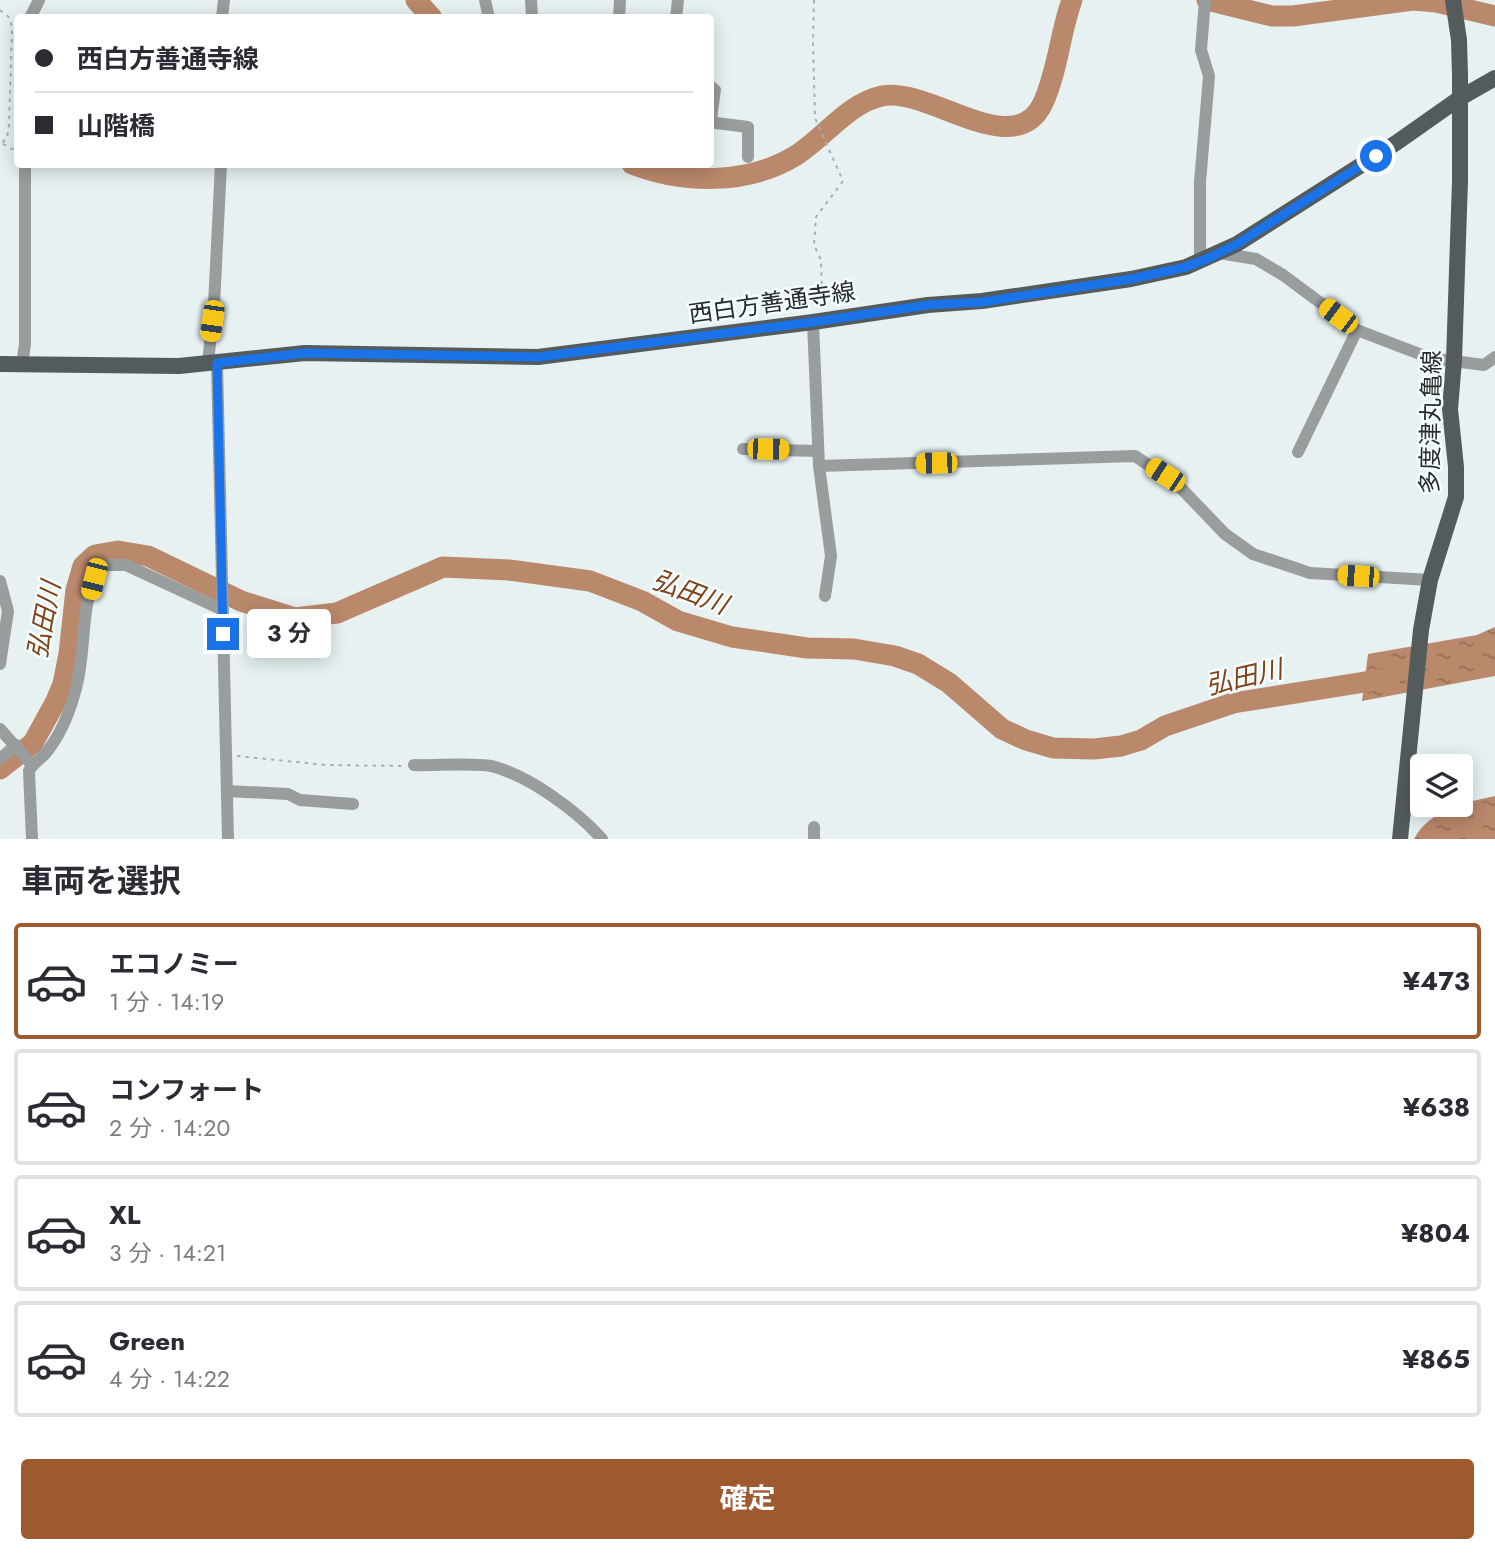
<!DOCTYPE html>
<html lang="ja">
<meta charset="utf-8">
<style>
body{margin:0;font-family:Jost,"Noto Sans JP",sans-serif;background:#f7f7f7;color:#2b2b33;height:100vh;display:flex;flex-direction:column;font-size:26px;white-space:nowrap}
*{box-sizing:border-box;margin:0}
p{font-size:23px;color:#7c7c81}
.icon{flex:none;width:38px;height:38px;fill:none;stroke:currentColor;stroke-width:2;stroke-linecap:round;stroke-linejoin:round}
.map{position:relative;height:839px;overflow:hidden}
.panel{display:flex;flex-direction:column;background:#fff;flex:1}
.panel>*{flex:none}
.banner{position:absolute;left:14px;top:14px;width:700px;height:154px;border-radius:7px;box-shadow:0 4px 18px #0003;display:grid;align-content:center;height:154px;padding:0 21px;background:#fff}
.tools{position:absolute;left:1410px;top:754px;display:grid;gap:14px}
.tools a{display:grid;place-items:center;width:63px;height:63px;border-radius:7px;background:#fff;box-shadow:0 4px 18px #0003;font-size:35px}
.end{position:absolute;width:32px;height:32px;margin:-16px;border:9px solid #1a73e8;background:#fff;box-shadow:0 0 0 4px #fff}
.from{border-radius:50%}
.bubble{position:absolute;height:49px;border-radius:7px;background:#fff;box-shadow:0 4px 18px #0003;font-size:23px;font-weight:700;line-height:49px;text-align:center}
.car{position:absolute;width:21px;height:42px;margin:-21px -10px;border-radius:9px;box-shadow:0 0 5px 2px #0007;background:linear-gradient(#f5c518 24%,#345 0 40%,#f5c518 0 76%,#345 0 86%,#f5c518 0)}
.banner b{display:flex;align-items:center;gap:24px;height:66px;font-size:26px}
.banner b+b{border-top:2px solid #e1e1e2}
.banner i{width:18px;height:18px;background:#2b2b33}
ul{padding:0;list-style:none}
li{display:flex;align-items:center;gap:21px;height:116px;margin:0 14px 10px;padding:0 7px;border:4px solid #e1e1e2;border-radius:7px}
li div{flex:1}
li b{display:block;font-size:26px}
li em{font-style:normal;font-weight:700}
li.on{border-color:#9e592e}
li>.icon{width:63px;height:63px;stroke-width:1.5}
h2{padding:0 21px;font-size:32px;line-height:84px}
.action{display:flex;gap:14px;margin-top:auto;padding:14px 21px}
.action a{flex:1;height:80px;border-radius:7px;background:#9e592e;color:#fff;font-size:28px;font-weight:700;line-height:80px;text-align:center}
.map>svg:first-child{display:block}
.water{fill:url(#water-ripples)}
.lines{fill:none;stroke-linecap:round;stroke-linejoin:round}
.river{stroke:#ba886b;stroke-width:21}
.path{stroke:#a8b0b0;stroke-width:2;stroke-dasharray:3.5 5;stroke-linecap:butt}
.minor{stroke:#999d9e;stroke-width:12}
.major{stroke:#545b5c;stroke-width:16}
.route{stroke:#1a73e8;stroke-width:9}
.labels{text-anchor:middle;stroke-width:5;stroke-linejoin:round;paint-order:stroke}
.street-label{font-size:24px;fill:#282b2b;stroke:#f5feff}
.water-label{font-size:26px;font-style:italic;fill:#814015;stroke:#f5feff}
</style>
<div class="map">
<svg width="1495" height="839" viewBox="0 0 1495 839">
<defs>
<pattern id="water-ripples" width="26" height="14" patternUnits="userSpaceOnUse" patternTransform="scale(1.75)"><rect width="26" height="14" fill="#ba886b"/><path d="M2 4q2-2 4 0t4 0M15 11q2-2 4 0t4 0" fill="none" stroke="#976f58"/></pattern>
</defs>
<rect width="100%" height="100%" fill="#e7f1f1"/>
<g class="water">
<polygon points="1495,627 1495,676 1362,701 1368,654 1477,635"/>
<path d="M1495,796V839H1414C1428,811 1466,802 1495,796Z"/>
</g>
<g class="lines">
<g class="river">
<polyline points="416,0 432,18"/>
<polyline points="1207,0 1272,16 1293,16 1413,0 1436,2 1495,16"/>
<path d="M632,164C683,184 747,185 795,156C824,138 848,103 882,96C929,86 1014,164 1043,103C1058,70 1060,33 1072,0"/>
<polyline points="0,769 33,743 56,701 63,684 69,654 76,590 83,566 95,555 118,551 148,556 241,601 295,618 337,613 443,567 509,570 590,581 642,601 678,621 732,637 807,648 854,649 895,656 918,664 949,683 1002,729 1026,740 1053,748 1094,749 1121,746 1141,740 1165,726 1233,703 1390,678"/>
</g>
<g class="path">
<polyline points="814,0 813,42 815,118 843,181 816,217 814,245 821,260 822,303 820,307"/>
<polyline points="0,10 10,18 12,29 9,125 7,138 0,145"/>
<polyline points="3,144 18,152"/>
<polyline points="237,756 326,765 403,766"/>
</g>
<g class="minor">
<polyline points="485,0 489,18"/>
<polyline points="531,0 532,18"/>
<polyline points="30,18 39,0"/>
<polyline points="222,18 224,0"/>
<polyline points="619,18 620,0"/>
<polyline points="676,18 678,0"/>
<polyline points="710,86 715,90 711,119 716,123 748,127 748,157"/>
<polyline points="1219,253 1256,259 1283,275 1357,330 1430,358 1484,365 1495,357"/>
<polyline points="1200,262 1200,182 1209,76 1201,50 1205,0"/>
<polyline points="813,322 819,466 831,556 825,596"/>
<polyline points="208,363 214,305 221,164"/>
<polyline points="217,363 228,839"/>
<polyline points="22,364 25,344 25,164"/>
<polyline points="743,449 818,451"/>
<polyline points="1298,452 1357,330"/>
<polyline points="819,466 1135,456 1177,484 1225,534 1253,554 1310,573 1430,580"/>
<polyline points="0,581 8,611 0,664"/>
<polyline points="0,729 32,765"/>
<polyline points="0,759 16,745"/>
<path d="M414,765C433,766 480,762 495,767C532,778 577,811 602,839"/>
<polyline points="227,791 288,794 300,800 353,804"/>
<path d="M32,839L29,771C33,763 38,761 44,755C59,738 69,714 75,692C87,653 79,607 98,570L108,565H126L223,610"/>
<polyline points="814,839 814,827"/>
</g>
<g class="major">
<polyline points="0,364 179,366 305,353 538,357 813,322 928,305 982,301 1131,279 1186,267 1237,244 1396,143 1460,98 1495,78"/>
<polyline points="1400,839 1421,630 1430,580 1456,497 1456,467 1450,409 1454,360 1460,181 1460,75 1459,40 1453,0"/>
</g>
</g>
<g class="lines">
<polyline class="route" points="223,634 217,363 305,353 538,357 813,322 928,305 982,302 1131,279 1186,267 1211,257 1237,244 1376,156"/>
</g>
<g class="labels">
<g class="street-label">
<text transform="translate(772 303) rotate(-8)" y="8">西白方善通寺線</text>
<text transform="translate(1431 422) rotate(-89)" y="8">多度津丸亀線</text>
</g>
<g class="water-label">
<text transform="translate(690 592) rotate(21)" y="9">弘田川</text>
<text transform="translate(44 620) rotate(-79)" y="9">弘田川</text>
<text transform="translate(1244 677) rotate(-13)" y="9">弘田川</text>
</g>
</g>
</svg>
<div class="tools">
<a><svg class="icon" aria-label="layers" viewBox="0 0 24 24"><path d="M12 4l9 5-9 5-9-5zM3 14l9 5 9-5"/></svg></a>
</div>
<i class="end from" style="left:1376px;top:156px"></i>
<i class="end" style="left:223px;top:634px"></i>
<div class="bubble" style="left:247px;top:609px;width:84px">3 分</div>
<i class="car" style="left:1338px;top:316px;rotate:307deg"></i>
<i class="car" style="left:212px;top:321px;rotate:188deg"></i>
<i class="car" style="left:768px;top:449px;rotate:91deg"></i>
<i class="car" style="left:936px;top:463px;rotate:269deg"></i>
<i class="car" style="left:1165px;top:475px;rotate:303deg"></i>
<i class="car" style="left:1358px;top:576px;rotate:274deg"></i>
<i class="car" style="left:94px;top:579px;rotate:194deg"></i>
<div class="banner">
<b><i class="from"></i>西白方善通寺線</b>
<b><i></i>山階橋</b>
</div>
</div>
<section class="panel">
<h2>車両を選択</h2>
<ul>
<li class="on"><svg class="icon" aria-label="car" viewBox="0 0 24 24"><path d="M5 17H2v-5l4-1 3-4h7l3 4 3 1v5h-3M9 17h6M6 11h13"/><circle cx="7" cy="17" r="2"/><circle cx="17" cy="17" r="2"/></svg><div><b>エコノミー</b><p>1 分 · 14:19</p></div><em>¥473</em></li>
<li><svg class="icon" aria-label="car" viewBox="0 0 24 24"><path d="M5 17H2v-5l4-1 3-4h7l3 4 3 1v5h-3M9 17h6M6 11h13"/><circle cx="7" cy="17" r="2"/><circle cx="17" cy="17" r="2"/></svg><div><b>コンフォート</b><p>2 分 · 14:20</p></div><em>¥638</em></li>
<li><svg class="icon" aria-label="car" viewBox="0 0 24 24"><path d="M5 17H2v-5l4-1 3-4h7l3 4 3 1v5h-3M9 17h6M6 11h13"/><circle cx="7" cy="17" r="2"/><circle cx="17" cy="17" r="2"/></svg><div><b>XL</b><p>3 分 · 14:21</p></div><em>¥804</em></li>
<li><svg class="icon" aria-label="car" viewBox="0 0 24 24"><path d="M5 17H2v-5l4-1 3-4h7l3 4 3 1v5h-3M9 17h6M6 11h13"/><circle cx="7" cy="17" r="2"/><circle cx="17" cy="17" r="2"/></svg><div><b>Green</b><p>4 分 · 14:22</p></div><em>¥865</em></li>
</ul>
<div class="action"><a>確定</a></div>
</section>
